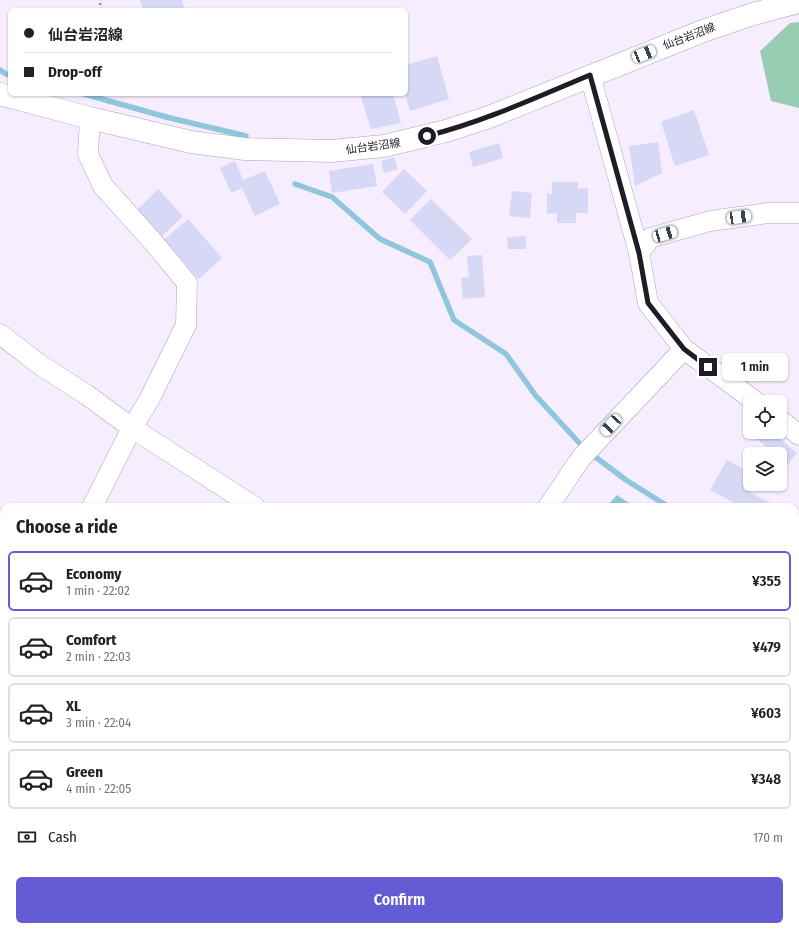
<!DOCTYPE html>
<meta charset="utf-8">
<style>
body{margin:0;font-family:"Fira Sans Condensed","Noto Sans JP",sans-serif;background:#f6f6f6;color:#222;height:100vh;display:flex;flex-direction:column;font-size:15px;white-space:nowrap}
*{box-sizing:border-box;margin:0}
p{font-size:13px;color:#767676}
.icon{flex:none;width:22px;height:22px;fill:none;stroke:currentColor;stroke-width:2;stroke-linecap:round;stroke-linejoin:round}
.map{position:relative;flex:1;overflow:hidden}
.side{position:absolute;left:0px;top:503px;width:799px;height:428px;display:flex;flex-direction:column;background:#fff;border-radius:12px 12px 0 0;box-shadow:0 1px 3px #0004}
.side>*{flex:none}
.banner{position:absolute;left:8px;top:8px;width:400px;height:88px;border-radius:6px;box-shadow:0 1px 3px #0004;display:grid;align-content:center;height:88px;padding:0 16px;background:#fff}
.fabs{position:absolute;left:743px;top:395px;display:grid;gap:8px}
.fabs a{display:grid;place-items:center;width:44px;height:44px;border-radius:6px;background:#fff;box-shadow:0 1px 3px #0004;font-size:20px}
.end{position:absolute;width:18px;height:18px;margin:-9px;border:5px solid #201b24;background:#fff;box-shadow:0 0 0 2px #fff}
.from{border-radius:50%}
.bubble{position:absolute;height:28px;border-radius:6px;background:#fff;box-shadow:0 1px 3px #0004;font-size:13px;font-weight:600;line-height:28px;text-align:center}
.car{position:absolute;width:12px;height:24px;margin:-12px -6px;border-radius:5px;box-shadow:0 0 3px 1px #0007;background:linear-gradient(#fff 24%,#345 0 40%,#fff 0 76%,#345 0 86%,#fff 0)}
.banner b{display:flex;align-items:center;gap:14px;height:38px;font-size:15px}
.banner b+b{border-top:1px solid #e0e0e0}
.banner i{width:10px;height:10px;background:#222}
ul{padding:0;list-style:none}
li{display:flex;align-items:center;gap:12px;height:60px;margin:0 8px 6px;padding:0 8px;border:2px solid #e0e0e0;border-radius:6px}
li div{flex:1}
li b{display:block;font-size:15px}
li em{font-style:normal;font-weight:600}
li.current{border-color:#635cd5}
li>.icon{width:36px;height:36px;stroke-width:1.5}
h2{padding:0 16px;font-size:18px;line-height:48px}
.pay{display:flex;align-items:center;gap:10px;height:44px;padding:0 16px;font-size:15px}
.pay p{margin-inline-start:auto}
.primary-button{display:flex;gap:8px;margin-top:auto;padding:8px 16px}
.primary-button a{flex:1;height:46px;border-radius:6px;background:#635cd5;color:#fff;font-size:16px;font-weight:600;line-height:46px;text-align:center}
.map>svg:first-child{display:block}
.forest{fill:#98ccb3}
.water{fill:#8fc6db}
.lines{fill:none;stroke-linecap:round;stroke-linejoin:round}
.stream{stroke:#8fc6db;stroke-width:5.5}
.building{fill:#d6d8f5}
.minor-casing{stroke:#aea2bb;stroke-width:21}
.primary-casing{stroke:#aea2bb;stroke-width:23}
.path{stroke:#827c88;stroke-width:2.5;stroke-dasharray:2 3;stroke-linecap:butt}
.minor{stroke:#fff;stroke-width:20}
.primary{stroke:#fff;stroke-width:22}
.route{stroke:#201b24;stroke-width:5}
.labels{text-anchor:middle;stroke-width:3;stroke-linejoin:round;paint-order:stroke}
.street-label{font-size:11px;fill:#201b24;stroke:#fff}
</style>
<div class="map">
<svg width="799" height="931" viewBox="0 0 799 931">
<rect width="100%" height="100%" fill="#f6eefe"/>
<polygon class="forest" points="799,22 799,108 771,101 760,51 790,23"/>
<polygon class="water" points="617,495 635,507 606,507"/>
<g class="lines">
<g class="stream">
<polyline points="0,70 6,74 10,75"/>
<polyline points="84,94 170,118 246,136"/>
<polyline points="295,184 332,197 380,239 430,262 454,320 506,354 536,396 583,447"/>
<polyline points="594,456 626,480 669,507"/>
<polyline points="795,586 799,586"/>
</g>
</g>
<g class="building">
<polygon points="140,0 182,0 185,10 143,10"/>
<polygon points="437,56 449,99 410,111 405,94 406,65"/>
<polygon points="360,94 393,94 401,123 371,129"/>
<polygon points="694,110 709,155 675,166 661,122"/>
<polygon points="658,142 662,173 635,186 629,146"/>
<polygon points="499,143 503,158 473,167 469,152"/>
<polygon points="394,157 398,169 384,173 381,161"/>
<polygon points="235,161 243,180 265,171 280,204 255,216 242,188 231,193 220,168"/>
<polygon points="373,164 377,186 332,193 329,171"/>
<polygon points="404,169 427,191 405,214 382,192"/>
<polygon points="552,182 578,182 578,189 588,188 588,213 576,213 576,223 557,223 557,213 547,214 547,193 552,194"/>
<polygon points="158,189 183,216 159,239 134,213"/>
<polygon points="512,191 532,193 530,218 509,216"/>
<polygon points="431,199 472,239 450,260 410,220"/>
<polygon points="188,219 222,258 199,279 164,240"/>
<polygon points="526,236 526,249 508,249 507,237"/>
<polygon points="482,255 485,297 463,299 461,278 469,277 467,256"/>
<polygon points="750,429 750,432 772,432 797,453 787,465 780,459 780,454 774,454 748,431"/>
<polygon points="727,460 750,472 750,484 753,484 749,492 775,505 774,507 737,507 738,505 710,490"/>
<polygon points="799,548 799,571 796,575 795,552"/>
<polygon points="0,761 4,763 4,796 0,795"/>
<polygon points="0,796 4,798 4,850 3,857 0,856"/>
<polygon points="112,927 140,927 138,931 115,931"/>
</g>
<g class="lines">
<g class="minor-casing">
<g id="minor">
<polyline points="590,75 639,253 648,303 684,349 756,402"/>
<polyline points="90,118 88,154 103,186 154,243 187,283 186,325 149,400 132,428 92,507"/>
<polyline points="639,253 650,238 710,221 768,213 799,213"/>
<polyline points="0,334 39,364 87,395 132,428 255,507"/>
<polyline points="780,420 799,435"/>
<polyline points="548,507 581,458 684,349"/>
<polyline points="0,689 4,681"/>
<polyline points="0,872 4,874"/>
<polyline points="85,927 88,931"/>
<polyline points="779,927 779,931"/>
</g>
</g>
<g class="primary-casing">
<polyline id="primary" points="0,94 90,118 191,142 245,149 331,151 384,146 446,131 489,117 703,31 753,14 799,2"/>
</g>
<g class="path">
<polyline points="99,10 101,0"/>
<polyline points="0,620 4,624"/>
<polyline points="795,795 799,798"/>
</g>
<use href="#minor" class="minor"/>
<use href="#primary" class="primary"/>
</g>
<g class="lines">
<path class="route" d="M427,136C483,122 537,97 590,75L639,253L648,303L684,349L708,367"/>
</g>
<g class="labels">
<g class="street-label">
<text transform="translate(689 36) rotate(-21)" y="4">仙台岩沼線</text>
<text transform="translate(373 146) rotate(-8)" y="4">仙台岩沼線</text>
</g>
</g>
</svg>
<div class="fabs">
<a><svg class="icon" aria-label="locate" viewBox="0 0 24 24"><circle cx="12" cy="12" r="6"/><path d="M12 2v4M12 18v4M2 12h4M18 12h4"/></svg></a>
<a><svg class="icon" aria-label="layers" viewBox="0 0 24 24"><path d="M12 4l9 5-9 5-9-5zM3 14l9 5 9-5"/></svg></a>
</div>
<i class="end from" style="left:427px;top:136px"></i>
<i class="end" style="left:708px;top:367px"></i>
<div class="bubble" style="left:722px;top:353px;width:66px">1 min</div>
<i class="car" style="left:644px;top:54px;rotate:68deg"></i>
<i class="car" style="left:739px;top:217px;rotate:82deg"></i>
<i class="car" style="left:665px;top:234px;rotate:74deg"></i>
<i class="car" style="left:611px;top:425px;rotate:223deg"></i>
<div class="banner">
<b><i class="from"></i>仙台岩沼線</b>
<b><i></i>Drop-off</b>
</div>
<section class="side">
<h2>Choose a ride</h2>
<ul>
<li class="current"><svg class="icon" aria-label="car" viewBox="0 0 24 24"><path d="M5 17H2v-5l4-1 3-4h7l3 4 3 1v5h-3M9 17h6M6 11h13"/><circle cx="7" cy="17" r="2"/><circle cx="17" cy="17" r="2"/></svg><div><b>Economy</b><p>1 min · 22:02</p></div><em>¥355</em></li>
<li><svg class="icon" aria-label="car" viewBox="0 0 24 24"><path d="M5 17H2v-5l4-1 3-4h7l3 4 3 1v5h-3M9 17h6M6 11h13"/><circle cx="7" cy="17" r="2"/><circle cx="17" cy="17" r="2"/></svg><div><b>Comfort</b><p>2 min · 22:03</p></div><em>¥479</em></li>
<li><svg class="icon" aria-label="car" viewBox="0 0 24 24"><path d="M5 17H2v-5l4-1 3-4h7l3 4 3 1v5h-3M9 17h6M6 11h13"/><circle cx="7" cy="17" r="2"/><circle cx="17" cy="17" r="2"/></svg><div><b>XL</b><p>3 min · 22:04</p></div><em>¥603</em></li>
<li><svg class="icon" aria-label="car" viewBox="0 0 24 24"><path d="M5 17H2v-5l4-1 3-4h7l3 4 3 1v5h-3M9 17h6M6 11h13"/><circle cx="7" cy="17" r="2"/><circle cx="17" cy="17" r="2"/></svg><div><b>Green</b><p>4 min · 22:05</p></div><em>¥348</em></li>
</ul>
<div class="pay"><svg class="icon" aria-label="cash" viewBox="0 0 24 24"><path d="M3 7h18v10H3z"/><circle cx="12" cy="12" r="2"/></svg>Cash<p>170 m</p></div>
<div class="primary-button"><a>Confirm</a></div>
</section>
</div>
